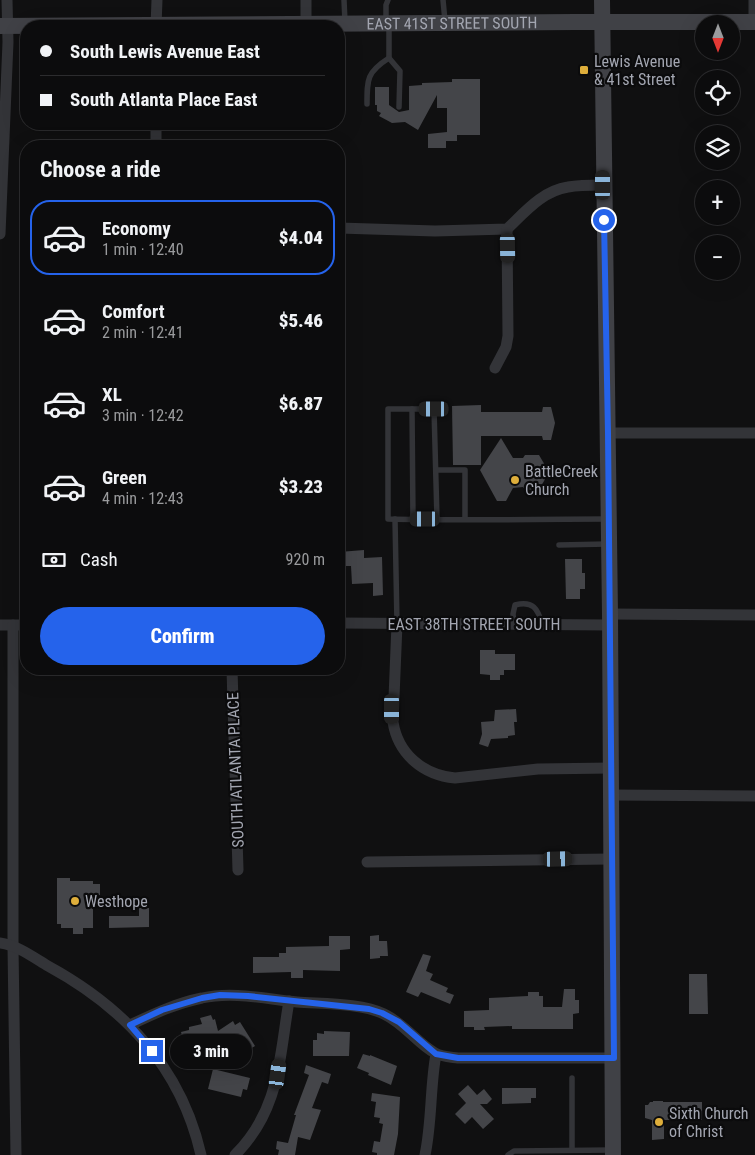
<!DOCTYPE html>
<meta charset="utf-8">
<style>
body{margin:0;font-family:"Roboto Condensed",sans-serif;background:#1a1a1b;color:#f1f3f6;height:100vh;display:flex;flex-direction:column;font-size:19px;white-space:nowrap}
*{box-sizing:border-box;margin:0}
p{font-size:16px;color:#9a9b9d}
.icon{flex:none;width:28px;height:28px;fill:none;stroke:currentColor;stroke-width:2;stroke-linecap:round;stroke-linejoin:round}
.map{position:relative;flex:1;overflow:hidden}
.details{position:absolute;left:20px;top:140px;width:325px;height:535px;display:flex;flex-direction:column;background:#0c0c0d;border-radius:20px;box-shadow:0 5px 20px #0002,0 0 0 1px #2c2c2e}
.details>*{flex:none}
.hud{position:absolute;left:20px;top:20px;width:325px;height:110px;border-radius:20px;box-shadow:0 5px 20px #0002,0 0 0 1px #2c2c2e;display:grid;align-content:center;height:110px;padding:0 20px;background:#0c0c0d}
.needle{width:32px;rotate:180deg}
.buttons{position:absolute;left:695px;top:15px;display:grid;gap:10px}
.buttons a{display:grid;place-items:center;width:45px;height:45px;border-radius:50%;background:#0c0c0d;box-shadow:0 5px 20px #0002,0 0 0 1px #2c2c2e;font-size:25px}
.end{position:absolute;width:22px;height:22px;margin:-11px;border:6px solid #2563eb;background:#fff;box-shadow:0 0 0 2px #fff}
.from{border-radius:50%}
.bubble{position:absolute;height:35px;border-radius:18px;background:#0c0c0d;box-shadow:0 5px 20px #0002,0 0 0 1px #2c2c2e;font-size:16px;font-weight:800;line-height:35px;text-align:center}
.car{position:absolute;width:15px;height:30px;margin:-15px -8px;border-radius:6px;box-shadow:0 0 4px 1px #0007;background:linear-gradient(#222 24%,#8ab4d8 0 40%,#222 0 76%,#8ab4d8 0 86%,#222 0)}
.hud b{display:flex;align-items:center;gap:18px;height:48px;font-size:19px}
.hud b+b{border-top:1px solid #2c2c2e}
.hud i{width:12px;height:12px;background:#f1f3f6}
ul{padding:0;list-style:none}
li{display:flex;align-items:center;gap:15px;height:75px;margin:0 10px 8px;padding:0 10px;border:2px solid transparent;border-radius:20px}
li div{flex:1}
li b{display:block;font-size:19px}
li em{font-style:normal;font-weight:800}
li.active{border-color:#2563eb}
li>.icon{width:45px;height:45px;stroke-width:1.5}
h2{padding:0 20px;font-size:22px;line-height:60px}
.pay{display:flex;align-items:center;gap:12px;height:55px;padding:0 20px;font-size:19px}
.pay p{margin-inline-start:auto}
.primary-button{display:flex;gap:10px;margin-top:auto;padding:10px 20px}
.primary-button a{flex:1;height:58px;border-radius:30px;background:#2563eb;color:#fff;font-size:20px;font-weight:800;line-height:58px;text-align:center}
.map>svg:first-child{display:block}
.building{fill:#444549}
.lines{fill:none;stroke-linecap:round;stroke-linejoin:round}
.lane{stroke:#333438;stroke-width:5.5}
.street{stroke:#333438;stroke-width:11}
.secondary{stroke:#404146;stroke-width:16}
.route{stroke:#2563eb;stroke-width:6}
.poi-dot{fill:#deae3b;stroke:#0b0b0c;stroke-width:2}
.labels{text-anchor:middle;stroke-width:4.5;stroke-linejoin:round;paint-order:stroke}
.street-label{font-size:16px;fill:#a3a6b1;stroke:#0b0b0c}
.poi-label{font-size:16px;fill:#a3a6b1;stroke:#0b0b0c;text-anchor:start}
</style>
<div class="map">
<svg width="755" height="1155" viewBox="0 0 755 1155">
<rect width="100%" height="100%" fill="#101011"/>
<g class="building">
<polygon points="452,79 480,79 480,135 457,135 457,141 446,141 446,148 428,148 428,134 447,132 447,108 437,108 437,95 418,130 405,122 392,123 379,116 381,113 377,111 377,105 375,105 375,87 389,87 389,105 399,112 409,110 409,86 422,85 422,83 452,82"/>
<polygon points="481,405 481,412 542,412 543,407 551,407 555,423 551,440 543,440 542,436 481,436 481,465 453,465 452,406"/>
<polygon points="501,438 513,458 523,458 525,455 539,455 549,472 539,490 525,490 523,487 513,488 506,501 497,501 480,470"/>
<polygon points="364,550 364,558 382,557 383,595 373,596 373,583 352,584 351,566 339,566 339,552"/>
<polygon points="565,559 582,559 582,573 585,573 585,589 580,589 580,599 566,599"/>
<polygon points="480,650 495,650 495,654 515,654 515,670 504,670 504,675 500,675 500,680 490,680 490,675 480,674"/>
<polygon points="516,709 517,722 514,722 515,735 508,736 508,738 491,739 488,747 479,744 482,734 481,722 494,721 495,710"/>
<polygon points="57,878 70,878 70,881 93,881 93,884 100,884 100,895 93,895 93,928 83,928 83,934 73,934 73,928 61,928 61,924 57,924"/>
<polygon points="139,908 149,908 149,927 109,928 109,916 139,916"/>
<polygon points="379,935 379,941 387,941 388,956 380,956 380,958 370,959 370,936"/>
<polygon points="329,936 350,936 350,949 340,950 340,971 303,970 303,978 291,978 291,972 253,973 253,957 279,957 279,953 286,953 286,947 329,946"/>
<polygon points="423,954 431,956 426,971 433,974 430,980 448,988 446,992 454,995 450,1004 421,992 418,997 406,992"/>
<polygon points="689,974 707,974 708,1014 689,1014"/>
<polygon points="564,989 575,989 575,1000 579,1000 579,1013 573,1014 573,1029 512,1029 512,1026 484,1027 485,1030 474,1030 474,1027 464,1027 464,1011 489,1010 489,998 528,996 528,992 539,992 539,996 543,996 543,1007 562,1007"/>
<polygon points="211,1015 213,1020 215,1019 218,1031 233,1021 235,1025 240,1022 255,1046 240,1055 228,1036 206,1042 210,1058 195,1062 191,1050 189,1050 187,1042 184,1043 181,1032 189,1030 189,1027 202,1024 200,1018"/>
<polygon points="324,1031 350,1032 349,1056 313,1056 313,1040 317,1040 317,1033 324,1034"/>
<polygon points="363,1054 370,1056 370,1055 397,1066 391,1085 368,1075 369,1073 357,1068"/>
<polygon points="306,1065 331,1074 328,1084 322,1082 312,1108 321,1110 310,1140 298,1137 295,1155 278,1155 279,1150 276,1149 277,1141 288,1143 296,1115 294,1115 309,1075 304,1073"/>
<polygon points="213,1069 250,1078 247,1090 243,1089 241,1097 208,1089"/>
<polygon points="468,1085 477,1095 484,1089 492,1099 487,1104 480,1104 494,1119 483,1129 472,1117 465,1124 455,1114 466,1103 458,1094"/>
<polygon points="502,1088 536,1088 536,1098 531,1098 531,1103 502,1104"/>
<polygon points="372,1093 400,1097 398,1134 394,1155 377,1155 377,1153 372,1152 374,1141 380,1142 383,1124 379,1123 380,1118 374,1117 376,1102 371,1101"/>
<polygon points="653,1101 663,1101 663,1102 702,1102 702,1120 664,1120 664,1139 652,1140 652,1120 645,1118 645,1105 648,1105 650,1102 653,1102"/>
</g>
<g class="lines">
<g class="lane">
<polyline points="344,0 345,22"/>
<polyline points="443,0 445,21"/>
<polyline points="386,23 386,5 388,0"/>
<polyline points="389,24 389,58 400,71 399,107"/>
<path d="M367,104C367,79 367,72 389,58"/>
<polyline points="412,409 413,519"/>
<polyline points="436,470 465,470 465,519"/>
<polyline points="395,519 397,624"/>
<path d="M437,519L434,409H388V519C461,521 533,519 606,519"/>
<polyline points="559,545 607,544"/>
<path d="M514,624L513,614L515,605C533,600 538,609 542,624"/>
<polyline points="572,1150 572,1078"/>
<polyline points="508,1155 514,1151 612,1150"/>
</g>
<g class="street">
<polyline points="306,0 306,25"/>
<polyline points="754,0 754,22"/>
<polyline points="156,26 157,0"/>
<polyline points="156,124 156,146"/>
<path d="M339,228L435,231L507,229C525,212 542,191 568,187C579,185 592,185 603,185"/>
<polyline points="0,234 8,42 7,0"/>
<polyline points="495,368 506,347 508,336 507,229"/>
<polyline points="608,433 755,433"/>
<polyline points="610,614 755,615"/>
<polyline points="339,623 610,625"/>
<path d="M397,624L393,722C398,754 423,775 455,778L538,769L611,768"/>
<polyline points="0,625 26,625"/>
<polyline points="13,625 13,946 16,1155"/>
<polyline points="232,669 238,870"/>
<polyline points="611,795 755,796"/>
<polyline points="367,862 611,859"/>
<path d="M0,943C17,945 33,957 48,966C125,1008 181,1067 201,1155"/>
<path d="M130,1025C153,1014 177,1003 202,998C233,991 266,999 297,1002C322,1004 362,1003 384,1014C405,1024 417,1043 435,1053C442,1057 451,1057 458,1058H613"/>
<path d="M235,1155C280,1110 279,1059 289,1001"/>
<path d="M425,1155C432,1122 430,1087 436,1054"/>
</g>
<g class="secondary">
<polyline points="602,0 610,614 613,1155"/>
<path id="s1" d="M0,26L575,22H755"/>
</g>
</g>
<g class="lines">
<polyline class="route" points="152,1051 130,1025 162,1010 202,998 220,995 248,996 369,1009 382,1013 399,1022 436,1054 458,1058 614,1058 608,433 604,220"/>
</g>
<g class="poi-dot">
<rect x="579" y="65" width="10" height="10" rx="2.5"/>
<circle cx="515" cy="480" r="5"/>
<circle cx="75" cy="901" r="5"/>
<circle cx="659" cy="1122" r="5"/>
</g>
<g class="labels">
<g class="street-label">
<text dy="6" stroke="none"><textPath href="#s1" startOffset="452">EAST 41ST STREET SOUTH</textPath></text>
<text x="474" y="630">EAST 38TH STREET SOUTH</text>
<text transform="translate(235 770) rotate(-92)" y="6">SOUTH ATLANTA PLACE</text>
</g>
<g class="poi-label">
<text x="594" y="67">Lewis Avenue<tspan x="594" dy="18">&amp; 41st Street</tspan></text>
<text x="525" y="477">BattleCreek<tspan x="525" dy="18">Church</tspan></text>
<text x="85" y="907">Westhope</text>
<text x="669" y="1119">Sixth Church<tspan x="669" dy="18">of Christ</tspan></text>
</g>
</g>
</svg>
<div class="buttons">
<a><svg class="needle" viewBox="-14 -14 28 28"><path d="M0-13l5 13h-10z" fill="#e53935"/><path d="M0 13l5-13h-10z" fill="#9a9b9d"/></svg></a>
<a><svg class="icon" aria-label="locate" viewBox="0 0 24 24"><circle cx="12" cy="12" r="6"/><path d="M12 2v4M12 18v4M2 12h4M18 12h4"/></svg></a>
<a><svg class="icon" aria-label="layers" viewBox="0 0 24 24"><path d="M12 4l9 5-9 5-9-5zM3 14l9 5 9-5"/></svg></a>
<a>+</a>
<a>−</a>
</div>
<i class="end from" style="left:604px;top:220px"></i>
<i class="end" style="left:152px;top:1051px"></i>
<div class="bubble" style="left:170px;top:1034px;width:82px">3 min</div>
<i class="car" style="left:603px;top:185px;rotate:0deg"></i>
<i class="car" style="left:508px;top:248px;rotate:179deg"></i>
<i class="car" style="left:434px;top:409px;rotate:270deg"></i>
<i class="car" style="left:425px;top:519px;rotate:270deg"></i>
<i class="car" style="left:392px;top:709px;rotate:180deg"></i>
<i class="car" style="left:558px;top:859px;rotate:89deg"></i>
<i class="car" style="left:278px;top:1074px;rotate:8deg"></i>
<div class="hud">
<b><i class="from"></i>South Lewis Avenue East</b>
<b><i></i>South Atlanta Place East</b>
</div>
<section class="details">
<h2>Choose a ride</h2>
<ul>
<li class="active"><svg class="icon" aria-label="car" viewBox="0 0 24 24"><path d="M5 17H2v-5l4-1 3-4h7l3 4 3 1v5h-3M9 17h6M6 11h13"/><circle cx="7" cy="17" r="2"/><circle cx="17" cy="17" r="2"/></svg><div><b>Economy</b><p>1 min · 12:40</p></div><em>$4.04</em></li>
<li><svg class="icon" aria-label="car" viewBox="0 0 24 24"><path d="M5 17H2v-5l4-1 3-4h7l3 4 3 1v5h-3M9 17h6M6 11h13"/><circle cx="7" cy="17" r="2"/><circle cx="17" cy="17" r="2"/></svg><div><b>Comfort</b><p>2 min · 12:41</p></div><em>$5.46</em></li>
<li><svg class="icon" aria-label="car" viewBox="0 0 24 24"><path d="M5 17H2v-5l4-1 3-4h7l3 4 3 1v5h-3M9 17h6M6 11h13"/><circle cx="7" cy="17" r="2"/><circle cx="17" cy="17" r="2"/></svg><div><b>XL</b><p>3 min · 12:42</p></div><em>$6.87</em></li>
<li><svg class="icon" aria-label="car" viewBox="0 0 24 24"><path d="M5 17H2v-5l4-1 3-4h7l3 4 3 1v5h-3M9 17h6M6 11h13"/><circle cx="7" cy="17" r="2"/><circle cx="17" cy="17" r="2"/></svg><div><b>Green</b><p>4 min · 12:43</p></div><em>$3.23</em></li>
</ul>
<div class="pay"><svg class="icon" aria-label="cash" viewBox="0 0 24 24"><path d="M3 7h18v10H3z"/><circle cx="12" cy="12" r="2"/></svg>Cash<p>920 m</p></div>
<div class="primary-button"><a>Confirm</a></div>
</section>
</div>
